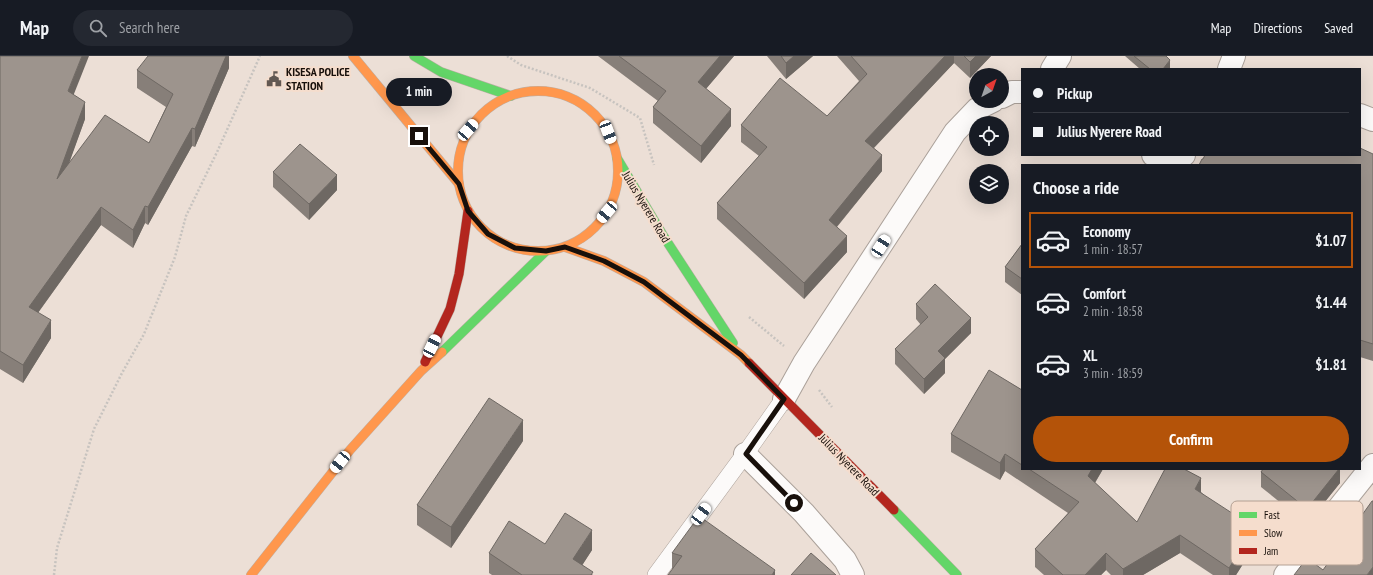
<!DOCTYPE html>
<meta charset="utf-8">
<style>
body{margin:0;font-family:"PT Sans Narrow",sans-serif;background:#242831;color:#f1f3f6;height:100vh;display:flex;flex-direction:column;font-size:15px;white-space:nowrap}
*{box-sizing:border-box;margin:0}
p{font-size:13px;color:#9ea1a6}
.icon{flex:none;width:22px;height:22px;fill:none;stroke:currentColor;stroke-width:2;stroke-linecap:round;stroke-linejoin:round}
.map{position:relative;flex:1;overflow:hidden}
.side{position:absolute;left:1021px;top:108px;width:340px;height:306px;display:flex;flex-direction:column;background:#171b24;border-radius:0px;box-shadow:0 4px 16px #0002}
.side>*{flex:none}
.hud{position:absolute;left:1021px;top:12px;width:340px;height:88px;border-radius:0px;box-shadow:0 4px 16px #0002;display:grid;align-content:center;height:88px;padding:0 12px;background:#171b24}
.needle{width:26px;rotate:40deg}
.controls{position:absolute;left:969px;top:12px;display:grid;gap:8px}
.controls a{display:grid;place-items:center;width:40px;height:40px;border-radius:50%;background:#171b24;box-shadow:0 4px 16px #0002;font-size:20px}
.end{position:absolute;width:18px;height:18px;margin:-9px;border:5px solid #18100b;background:#fff;box-shadow:0 0 0 2px #fff}
.from{border-radius:50%}
.bubble{position:absolute;height:28px;border-radius:14px;background:#171b24;box-shadow:0 4px 16px #0002;font-size:13px;font-weight:700;line-height:28px;text-align:center}
.car{position:absolute;width:12px;height:24px;margin:-12px -6px;border-radius:5px;box-shadow:0 0 3px 1px #0007;background:linear-gradient(#fff 24%,#345 0 40%,#fff 0 76%,#345 0 86%,#fff 0)}
.hud b{display:flex;align-items:center;gap:14px;height:38px;font-size:15px}
.hud b+b{border-top:1px solid #363941}
.hud i{width:10px;height:10px;background:#f1f3f6}
ul{padding:0;list-style:none}
li{display:flex;align-items:center;gap:12px;height:56px;margin:0 8px 6px;padding:0 4px;border:2px solid transparent;border-radius:0px}
li div{flex:1}
li b{display:block;font-size:15px}
li em{font-style:normal;font-weight:700}
li.current{border-color:#b45309}
li>.icon{width:36px;height:36px;stroke-width:1.5}
h2{padding:0 12px;font-size:18px;line-height:48px}
.cta{display:flex;gap:8px;margin-top:auto;padding:8px 12px}
.cta a{flex:1;height:46px;border-radius:24px;background:#b45309;color:#fff;font-size:16px;font-weight:700;line-height:46px;text-align:center}
header{display:flex;align-items:center;gap:24px;box-sizing:border-box;height:56px;padding:0 20px;background:#171b24;border-bottom:1px solid #363941}
header strong{font-size:19px}
nav{display:flex;gap:22px;margin-inline-start:auto;font-size:14px}
.search{width:280px;height:36px;background:#242831;display:flex;align-items:center;gap:10px;box-sizing:border-box;padding:0 14px;border-radius:22px;color:#9ea1a6;font-size:15px}
.map>svg:first-child{display:block}
.lines{fill:none;stroke-linecap:round;stroke-linejoin:round}
.lane-casing{stroke:#aba19a;stroke-width:18}
.street-casing{stroke:#aba19a;stroke-width:24}
.fast-casing{stroke:#bdafa5;stroke-width:10}
.slow-casing{stroke:#bdafa5;stroke-width:10}
.jam-casing{stroke:#bdafa5;stroke-width:10}
.path{stroke:#c7c3bf;stroke-width:2.5;stroke-dasharray:2 2;stroke-linecap:butt}
.lane{stroke:#fcfaf9;stroke-width:17}
.street{stroke:#fcfaf9;stroke-width:22}
.fast{stroke:#63d668;stroke-width:9}
.slow{stroke:#ff974d;stroke-width:9}
.jam{stroke:#b3261e;stroke-width:9}
.wall{fill:#877f79}
.shaded-wall{fill:#6e6863}
.building{fill:#9d948d;stroke:#6e6863}
.route{stroke:#18100b;stroke-width:5}
.labels{text-anchor:middle;stroke-width:4;stroke-linejoin:round;paint-order:stroke}
.poi-label{font-size:12px;font-weight:bold;fill:#18100b;stroke:#f5ddcd;text-anchor:start}
.street-label{font-size:12px;fill:#18100b;stroke:#f5ddcd}
.key{fill:#f5ddcd;stroke:#b3a093;stroke-width:1}
.key-label{font-size:11px;fill:#18100b}
</style>
<header>
<strong>Map</strong>
<div class="search"><svg class="icon" aria-label="search" viewBox="0 0 24 24"><circle cx="10" cy="10" r="6"/><path d="M15 15l6 6"/></svg>Search here</div>
<nav><a>Map</a><a>Directions</a><a>Saved</a></nav>
</header>
<div class="map">
<svg width="1373" height="519" viewBox="0 0 1373 519">
<rect width="100%" height="100%" fill="#ecdfd6"/>
<g class="lines">
<g class="lane-casing">
<polyline id="lane" points="656,519 745,398 784,343"/>
</g>
<g class="street-casing">
<g id="street">
<polyline points="1052,13 1060,0"/>
<polyline points="1229,13 1234,0"/>
<polyline points="1002,41 1012,36 1022,36"/>
<polyline points="1360,59 1373,64"/>
<path d="M1153,99C1163,103 1175,107 1184,99"/>
<polyline points="784,343 804,307 955,76 977,53 993,45"/>
<polyline points="745,398 804,457 845,504 853,519"/>
<polyline points="1285,519 1373,409"/>
</g>
</g>
<g class="fast-casing">
<g id="fast">
<polyline points="414,0 441,16 511,40"/>
<polyline points="617,102 664,181 733,287"/>
<polyline points="442,296 546,195"/>
<polyline points="894,454 957,519"/>
</g>
</g>
<g class="slow-casing">
<g id="slow">
<polyline points="353,0 459,128"/>
<circle cx="538" cy="115" r="80"/>
<polyline points="565,191 604,205 644,226 741,299 749,307"/>
<polyline points="251,519 350,394 421,315 442,296"/>
</g>
</g>
<g class="jam-casing">
<g id="jam">
<polyline points="425,306 450,253 459,218 468,155"/>
<polyline points="749,307 894,454"/>
</g>
</g>
<g class="path">
<polyline points="507,0 521,9 590,32 640,62 654,109"/>
<polyline points="749,261 784,290"/>
<polyline points="819,334 832,351"/>
<polyline points="54,519 57,492 94,373 122,317 144,278 175,201 186,160 218,94 260,0"/>
</g>
<use href="#lane" class="lane"/>
<use href="#street" class="street"/>
<use href="#fast" class="fast"/>
<use href="#slow" class="slow"/>
<use href="#jam" class="jam"/>
</g>
<g class="wall">
<polygon points="0,0 74,39 85,63 69,106 149,87 166,51 137,32 137,14 229,0 229,12 195,91 192,90 148,169 145,167 133,192 101,169 38,257 51,282 23,327 0,313"/>
<polygon points="598,0 734,0 706,33 731,70 701,107 653,67 653,51 658,45"/>
<polygon points="767,0 813,0 786,23"/>
<polygon points="837,0 991,0 970,22 954,7 874,92 882,115 837,171 847,196 804,243 717,163 717,147 759,100 741,86 741,69 827,60 859,25"/>
<polygon points="1125,0 1166,0 1170,12 1170,13 1140,13"/>
<polygon points="1373,98 1373,305 1360,301 1360,109 1203,103"/>
<polygon points="273,116 337,134 309,164 273,131"/>
<polygon points="1022,188 1022,239 1005,226 1005,211"/>
<polygon points="916,248 971,277 945,303 945,317 924,338 895,308 895,293 921,269 916,263"/>
<polygon points="1022,334 1022,413 1103,413 1095,427 1137,466 1201,436 1255,489 1236,519 1213,519 1180,497 1143,519 1111,519 1106,514 1101,519 1044,519 1035,511 1035,493 1068,457 1005,415 1000,424 951,396 951,378"/>
<polygon points="523,385 451,492 417,469 417,449"/>
<polygon points="1340,413 1340,427 1307,468 1261,431 1261,416"/>
<polygon points="545,488 592,494 582,509 593,519 492,519 489,517 489,497"/>
<polygon points="672,497 775,519 672,513"/>
</g>
<g class="shaded-wall">
<polygon points="82,0 89,0 68,53 68,35"/>
<polygon points="226,0 229,0 229,12 195,91 195,73"/>
<polygon points="720,0 734,0 698,42 698,26"/>
<polygon points="794,0 813,0 786,23 786,7"/>
<polygon points="945,0 954,0 954,7 865,101 865,85"/>
<polygon points="976,0 991,0 970,22 970,6"/>
<polygon points="1170,4 1170,13 1163,13"/>
<polygon points="85,46 85,63 57,141 57,123"/>
<polygon points="731,53 731,70 701,107 701,90"/>
<polygon points="192,72 192,90 148,169 148,151"/>
<polygon points="882,99 882,115 829,180 829,164"/>
<polygon points="337,119 337,134 309,164 309,148"/>
<polygon points="145,150 145,167 133,192 133,174"/>
<polygon points="101,151 101,169 29,269 29,251"/>
<polygon points="847,180 847,196 804,243 804,227"/>
<polygon points="971,262 971,277 945,303 945,317 924,338 924,323 938,295"/>
<polygon points="51,264 51,282 23,327 23,309"/>
<polygon points="523,364 523,385 451,492 451,471"/>
<polygon points="1005,398 1005,415 1000,424 1000,407"/>
<polygon points="1092,413 1103,413 1088,438 1088,420"/>
<polygon points="1339,413 1340,413 1340,427 1307,468 1307,453"/>
<polygon points="1201,422 1201,440 1195,433"/>
<polygon points="1255,472 1255,489 1236,519 1229,519 1229,512"/>
<polygon points="592,474 592,494 576,519 573,503"/>
<polygon points="1180,479 1180,497 1143,519 1123,519 1123,513"/>
<polygon points="1106,497 1106,514 1101,519 1085,519"/>
<polygon points="1373,511 1373,519 1367,519"/>
<polygon points="775,514 775,519 772,519"/>
</g>
<g class="building">
<polygon points="0,0 82,0 68,35 85,46 57,123 105,59 149,87 173,38 137,14 148,0 226,0 195,73 192,72 148,151 145,150 133,174 101,151 29,251 51,264 23,309 0,295"/>
<polygon points="619,0 720,0 698,26 731,53 701,90 653,51 666,35"/>
<polygon points="781,0 794,0 786,7"/>
<polygon points="851,0 945,0 865,85 882,99 829,164 847,180 804,227 717,147 767,91 741,69 780,22 827,60 867,18"/>
<polygon points="964,0 976,0 970,6"/>
<polygon points="1134,0 1166,0 1170,4 1163,13 1150,13"/>
<polygon points="300,88 337,119 309,148 273,116"/>
<polygon points="1360,92 1373,98 1373,288 1360,284 1360,109 1199,109 1202,103 1203,103 1205,99 1360,99"/>
<polygon points="1022,188 1022,223 1005,211"/>
<polygon points="935,228 971,262 938,295 945,302 924,323 895,293 928,261 916,248"/>
<polygon points="989,314 1022,334 1022,409 1005,398 1000,407 951,378"/>
<polygon points="489,342 523,364 451,471 417,449"/>
<polygon points="1029,413 1092,413 1088,420 1137,466 1165,413 1184,413 1201,422 1195,433 1255,472 1229,512 1180,479 1123,513 1106,497 1085,519 1063,519 1035,493 1079,446"/>
<polygon points="1263,413 1339,413 1307,453 1261,416"/>
<polygon points="1372,445 1373,445 1373,511 1367,519 1294,519 1307,502 1323,514"/>
<polygon points="565,457 592,474 573,503 593,516 591,519 522,519 489,497 509,465 545,488"/>
<polygon points="699,460 775,514 772,519 668,519 682,500 672,497"/>
<polygon points="811,497 836,519 791,519"/>
</g>
<g class="lines">
<polyline class="route" points="419,80 459,128 468,155 488,178 515,192 546,195 565,191 604,205 644,226 741,299 784,343 746,398 794,447"/>
</g>
<defs>
<g id="civic-bare" transform="scale(1.2)"><path d="M-.6-6.5H3V-4.5H.6V-3L4-1V1h2V6H-6V1h2V-1L-.6-3ZM-1.2 2.5V6h2.4V2.5Z" fill="#625852" stroke="#f5ddcd" stroke-width="2.5" paint-order="stroke"/></g>
</defs>
<g fill-rule="evenodd">
<use href="#civic-bare" x="274" y="23"/>
</g>
<g class="labels">
<g class="poi-label">
<text x="286" y="20">KISESA POLICE<tspan x="286" dy="14">STATION</tspan></text>
</g>
<g class="street-label">
<text transform="translate(646 151) rotate(59)" y="4">Julius Nyerere Road</text>
<text transform="translate(849 409) rotate(46)" y="4">Julius Nyerere Road</text>
</g>
</g>
<rect x="1231" y="445" width="132" height="64" rx="6" class="key"/>
<rect x="1239" y="456" width="18" height="6" fill="#63d668"/>
<rect x="1239" y="474" width="18" height="6" fill="#ff974d"/>
<rect x="1239" y="492" width="18" height="6" fill="#b3261e"/>
<g class="key-label">
<text x="1264" y="463">Fast</text>
<text x="1264" y="481">Slow</text>
<text x="1264" y="499">Jam</text>
</g>
</svg>
<div class="controls">
<a><svg class="needle" viewBox="-14 -14 28 28"><path d="M0-13l5 13h-10z" fill="#e53935"/><path d="M0 13l5-13h-10z" fill="#9ea1a6"/></svg></a>
<a><svg class="icon" aria-label="locate" viewBox="0 0 24 24"><circle cx="12" cy="12" r="6"/><path d="M12 2v4M12 18v4M2 12h4M18 12h4"/></svg></a>
<a><svg class="icon" aria-label="layers" viewBox="0 0 24 24"><path d="M12 4l9 5-9 5-9-5zM3 14l9 5 9-5"/></svg></a>
</div>
<i class="end from" style="left:794px;top:447px"></i>
<i class="end" style="left:419px;top:80px"></i>
<div class="bubble" style="left:386px;top:22px;width:66px">1 min</div>
<i class="car" style="left:468px;top:74px;rotate:41deg"></i>
<i class="car" style="left:608px;top:76px;rotate:159deg"></i>
<i class="car" style="left:607px;top:156px;rotate:220deg"></i>
<i class="car" style="left:881px;top:190px;rotate:33deg"></i>
<i class="car" style="left:432px;top:290px;rotate:26deg"></i>
<i class="car" style="left:340px;top:406px;rotate:219deg"></i>
<i class="car" style="left:701px;top:458px;rotate:37deg"></i>
<div class="hud">
<b><i class="from"></i>Pickup</b>
<b><i></i>Julius Nyerere Road</b>
</div>
<section class="side">
<h2>Choose a ride</h2>
<ul>
<li class="current"><svg class="icon" aria-label="car" viewBox="0 0 24 24"><path d="M5 17H2v-5l4-1 3-4h7l3 4 3 1v5h-3M9 17h6M6 11h13"/><circle cx="7" cy="17" r="2"/><circle cx="17" cy="17" r="2"/></svg><div><b>Economy</b><p>1 min · 18:57</p></div><em>$1.07</em></li>
<li><svg class="icon" aria-label="car" viewBox="0 0 24 24"><path d="M5 17H2v-5l4-1 3-4h7l3 4 3 1v5h-3M9 17h6M6 11h13"/><circle cx="7" cy="17" r="2"/><circle cx="17" cy="17" r="2"/></svg><div><b>Comfort</b><p>2 min · 18:58</p></div><em>$1.44</em></li>
<li><svg class="icon" aria-label="car" viewBox="0 0 24 24"><path d="M5 17H2v-5l4-1 3-4h7l3 4 3 1v5h-3M9 17h6M6 11h13"/><circle cx="7" cy="17" r="2"/><circle cx="17" cy="17" r="2"/></svg><div><b>XL</b><p>3 min · 18:59</p></div><em>$1.81</em></li>
</ul>
<div class="cta"><a>Confirm</a></div>
</section>
</div>
